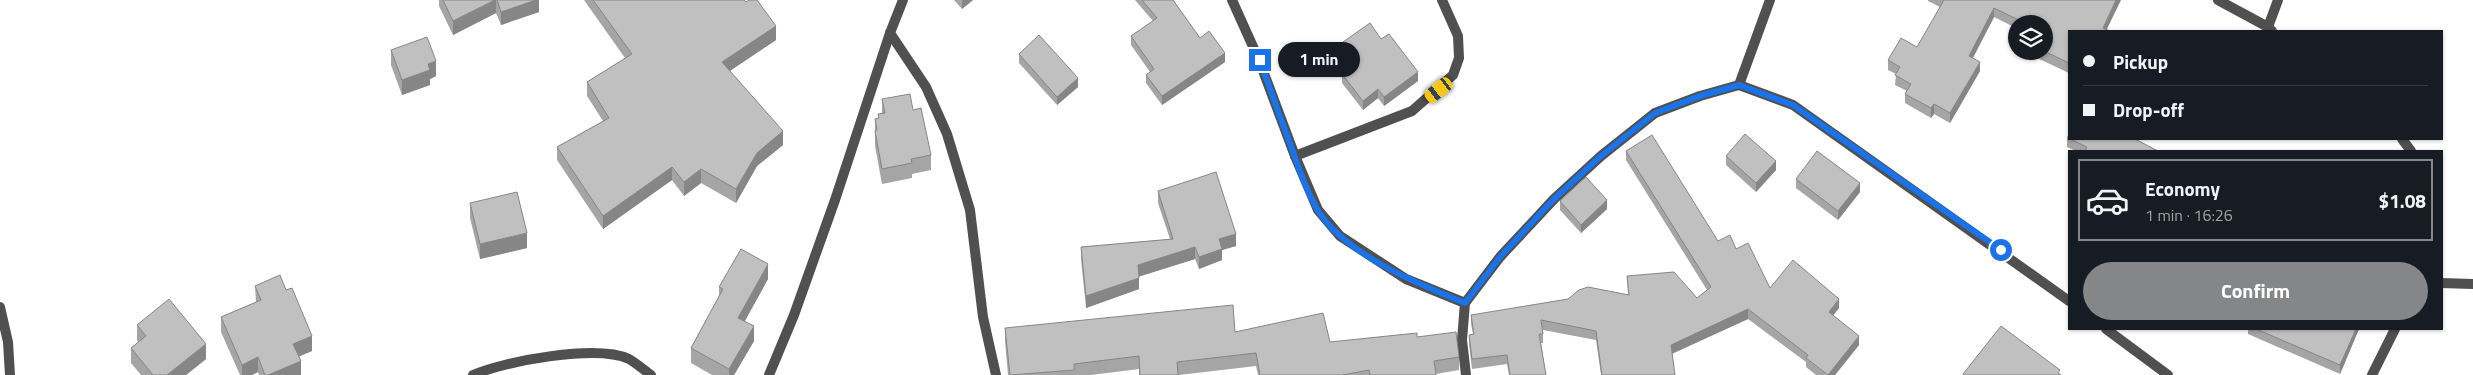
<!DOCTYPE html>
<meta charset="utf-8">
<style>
body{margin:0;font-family:"Titillium Web",sans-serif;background:#242831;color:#f1f3f6;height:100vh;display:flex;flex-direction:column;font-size:19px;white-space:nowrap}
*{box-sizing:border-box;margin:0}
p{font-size:16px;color:#9ea1a6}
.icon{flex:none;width:28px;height:28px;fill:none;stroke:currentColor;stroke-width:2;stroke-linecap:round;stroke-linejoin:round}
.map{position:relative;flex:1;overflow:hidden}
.side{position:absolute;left:2068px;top:150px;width:375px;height:180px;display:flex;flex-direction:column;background:#171b24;border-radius:0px;box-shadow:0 1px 4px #0004}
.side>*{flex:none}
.guide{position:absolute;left:2068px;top:30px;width:375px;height:110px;border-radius:0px;box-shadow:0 1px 4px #0004;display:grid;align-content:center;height:110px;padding:0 15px;background:#171b24}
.buttons{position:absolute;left:2008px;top:15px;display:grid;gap:10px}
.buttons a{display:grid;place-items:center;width:45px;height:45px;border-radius:50%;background:#171b24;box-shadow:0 1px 4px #0004;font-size:25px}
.end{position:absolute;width:22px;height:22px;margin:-11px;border:6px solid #1a73e8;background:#fff;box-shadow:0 0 0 2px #fff}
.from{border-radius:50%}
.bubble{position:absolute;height:35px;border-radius:18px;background:#171b24;box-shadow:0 1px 4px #0004;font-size:16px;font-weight:700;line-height:35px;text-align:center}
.car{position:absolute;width:15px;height:30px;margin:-15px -8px;border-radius:6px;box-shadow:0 0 4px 1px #0007;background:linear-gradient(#f5c518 24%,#345 0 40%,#f5c518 0 76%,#345 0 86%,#f5c518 0)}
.guide b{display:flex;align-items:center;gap:18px;height:48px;font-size:19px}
.guide b+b{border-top:1px solid #363941}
.guide i{width:12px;height:12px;background:#f1f3f6}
ul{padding:9px 0 0;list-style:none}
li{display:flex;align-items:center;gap:15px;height:82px;margin:0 10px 8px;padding:0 5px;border:2px solid transparent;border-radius:0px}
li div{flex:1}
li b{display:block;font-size:19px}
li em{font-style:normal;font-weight:700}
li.selected{border-color:#858687}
li>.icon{width:45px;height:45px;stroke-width:1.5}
.primary-button{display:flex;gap:10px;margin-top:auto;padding:10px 15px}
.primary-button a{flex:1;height:58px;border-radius:30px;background:#858687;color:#fff;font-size:20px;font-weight:700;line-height:58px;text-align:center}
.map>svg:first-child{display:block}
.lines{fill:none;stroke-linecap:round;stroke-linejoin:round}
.minor{stroke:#505050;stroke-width:10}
.wall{fill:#a5a5a5}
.shaded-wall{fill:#868686}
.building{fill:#c0c0c0;stroke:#868686}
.route{stroke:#1a73e8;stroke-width:6}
</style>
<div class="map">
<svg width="2473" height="375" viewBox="0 0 2473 375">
<rect width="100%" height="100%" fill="#fff"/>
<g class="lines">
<g class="minor">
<polyline points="1232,0 1259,60 1295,156 1318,210 1340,236 1406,279 1465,303"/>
<polyline points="2218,0 2268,27"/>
<polyline points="2272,31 2268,27 2278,0"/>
<polyline points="890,33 926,87 947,134 970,210 983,317 996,375"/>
<polyline points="1739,85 1770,0"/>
<polyline points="2402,139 2411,151"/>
<polyline points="1295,156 1412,111 1453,75 1459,58 1458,36 1442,0"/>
<polyline points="2441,283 2473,284"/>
<polyline points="0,307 8,342 10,375"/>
<polyline points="2106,329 2168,375"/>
<path d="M473,375C505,361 597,344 629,359C636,363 644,370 651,375"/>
<polyline points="769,375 794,315 835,200 890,33 903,0"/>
<polyline points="1466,375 1462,340 1465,303 1500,257 1554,199 1601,156 1655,113 1700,96 1739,85 1793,105 2069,301"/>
<polyline points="2372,375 2395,329"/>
</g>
</g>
<g class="wall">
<polygon points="439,0 539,0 539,12 501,25 496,13 453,35 439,6"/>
<polygon points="584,0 744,0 776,40 730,71 783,145 757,166 736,203 701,183 684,196 672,180 603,229 557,160 557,147 603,121 587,96 587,82 625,58"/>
<polygon points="954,0 973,0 962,9"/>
<polygon points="1135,0 1173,0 1200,38 1225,62 1162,105 1146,83 1146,75 1150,72 1131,45 1131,36 1153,21"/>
<polygon points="1928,0 2121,0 2069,31 2069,73 2035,57 2035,51 2044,51 2044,24 2016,24 2016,28 1994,17 1973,58 1980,71 1950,123 1934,114 1931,118 1905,103 1905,94 1907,91 1895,85 1896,74 1888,70 1888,60 1917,47 1940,7 1928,1"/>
<polygon points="1381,39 1418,81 1384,106 1378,98 1363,110 1342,83 1342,74 1354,65 1343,51 1343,42"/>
<polygon points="391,50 436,76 430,79 430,85 402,95 391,65"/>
<polygon points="1019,54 1078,87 1057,105 1019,63"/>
<polygon points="882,99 913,110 931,155 931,170 912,174 912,178 882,184 875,146 875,119 878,119 878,114 882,113"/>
<polygon points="2069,134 2069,139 2135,139 2158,151 2076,151 2067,147 2067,137"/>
<polygon points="1626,151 1718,241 1736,249 1770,288 1839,308 1833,315 1859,345 1835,375 1816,375 1806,367 1806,362 1748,319 1672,354 1675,375 1601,375 1596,340 1543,330 1543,343 1541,343 1546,375 1509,375 1507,364 1472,369 1469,344 1469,335 1473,334 1471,324 1471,315 1628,295 1627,276 1697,298 1707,290 1626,160"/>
<polygon points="1726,156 1776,170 1756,192 1726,165"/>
<polygon points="1796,179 1860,192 1838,220 1796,188"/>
<polygon points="1158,191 1236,246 1222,250 1222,260 1199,269 1195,259 1139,276 1139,289 1086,308 1081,259 1081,247 1170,239 1158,203"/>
<polygon points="1560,201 1607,209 1581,233 1560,210"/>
<polygon points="470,203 527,248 480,259 470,218"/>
<polygon points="768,279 745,321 754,341 734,375 712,375 691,363 691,348 719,296 719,287"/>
<polygon points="255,286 312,351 299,356 301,375 259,375 258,372 252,375 240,375 221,332 221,317 256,302"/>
<polygon points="137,325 206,359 186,375 141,375 131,363 131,348 138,342 137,340"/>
<polygon points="1005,328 1235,332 1330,342 1417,337 1459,357 1459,370 1436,374 1436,375 1258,375 1256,366 1179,375 1139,375 1139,369 1091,375 1008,375 1005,341"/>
<polygon points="2248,329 2359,329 2340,374 2248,334"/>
</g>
<g class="shaded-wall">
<polygon points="495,0 496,0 496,13 453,35 453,21"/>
<polygon points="536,0 539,0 539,12 501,25 501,12"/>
<polygon points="963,0 973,0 962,9 962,1"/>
<polygon points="2116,0 2121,0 2106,31 2103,28"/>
<polygon points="1994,8 1994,17 1969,65 1969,56"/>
<polygon points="776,26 776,40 722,76 722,62"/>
<polygon points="1225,53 1225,62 1162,105 1162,96"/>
<polygon points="436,61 436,76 430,79 430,85 402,95 402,80 428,64"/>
<polygon points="1980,62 1980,71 1950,123 1950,113"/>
<polygon points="1418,72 1418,81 1384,106 1384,97"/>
<polygon points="1078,78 1078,87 1057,105 1057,97"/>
<polygon points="1378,89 1378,98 1363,110 1363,101"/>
<polygon points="1934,104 1934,114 1931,118 1931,108"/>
<polygon points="783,131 783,145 757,166 736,203 736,189 757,153"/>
<polygon points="1776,161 1776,170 1756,192 1756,183"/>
<polygon points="672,167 672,180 603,229 603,216"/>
<polygon points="701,169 701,183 684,196 684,182"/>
<polygon points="1860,183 1860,192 1838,220 1838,211"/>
<polygon points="1607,200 1607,209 1581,233 1581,225"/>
<polygon points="527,233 527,248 480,259 480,244"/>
<polygon points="1236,234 1236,246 1222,250 1222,260 1199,269 1199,257 1219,239"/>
<polygon points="1195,247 1195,259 1138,277 1138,265"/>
<polygon points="768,264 768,279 738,333 738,318"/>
<polygon points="1139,278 1139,289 1086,308 1086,296"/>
<polygon points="1839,299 1839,308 1829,321 1829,312"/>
<polygon points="1748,309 1748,319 1671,354 1671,345"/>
<polygon points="754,326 754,341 734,375 729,375 729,369"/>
<polygon points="2356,329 2359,329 2340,374 2340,365"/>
<polygon points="312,336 312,351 293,359 293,344"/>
<polygon points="1859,336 1859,345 1835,375 1828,375"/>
<polygon points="206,344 206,359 186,375 167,375"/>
<polygon points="258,357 258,372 252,375 242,375 242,365"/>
<polygon points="301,361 301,375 268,375"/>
</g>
<g class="building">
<polygon points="443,0 495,0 453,21"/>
<polygon points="497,0 536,0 501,12"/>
<polygon points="593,0 744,0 746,2 749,0 757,0 776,26 722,62 783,131 757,153 736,189 701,169 684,182 672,167 603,216 557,147 609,118 587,82 632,54"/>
<polygon points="1142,0 1173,0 1200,38 1209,31 1225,53 1162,96 1146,75 1154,69 1131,36 1157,18"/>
<polygon points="1944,0 2116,0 2103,28 2110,31 2069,31 2069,63 2044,51 2044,24 2027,24 1994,8 1969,56 1980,62 1950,113 1934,104 1931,108 1905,94 1911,84 1895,75 1900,67 1888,60 1901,38 1917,47"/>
<polygon points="1370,23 1381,39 1389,34 1418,72 1384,97 1378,89 1363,101 1342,74 1358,62 1343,42"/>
<polygon points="1039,35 1078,78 1057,97 1019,54"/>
<polygon points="427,37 436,61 428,64 430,70 402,80 391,50"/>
<polygon points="910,94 913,110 921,108 931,155 911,159 912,163 882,169 875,131 877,130 875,119 879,118 878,114 885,113 882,99"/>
<polygon points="1745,134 1776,161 1756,183 1726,156"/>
<polygon points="1652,135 1718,241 1730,235 1736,249 1748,243 1770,288 1793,260 1839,299 1829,312 1859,336 1828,375 1806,358 1808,355 1748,309 1671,345 1675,375 1602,375 1596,331 1541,320 1543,334 1539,334 1546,375 1510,375 1507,355 1472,359 1469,335 1474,334 1471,315 1568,299 1579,290 1588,287 1629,295 1627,276 1674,272 1697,298 1711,287 1626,151"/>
<polygon points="2070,139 2135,139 2158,151 2085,151 2087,147"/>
<polygon points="1817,151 1860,183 1838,211 1796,179"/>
<polygon points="1216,172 1236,234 1219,239 1222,249 1199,257 1195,247 1138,265 1139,278 1086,296 1081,247 1173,239 1158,191"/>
<polygon points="1586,177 1607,200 1581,225 1560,201"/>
<polygon points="517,192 527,233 480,244 470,203"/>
<polygon points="741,249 768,264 738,318 754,326 729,369 691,348 723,289 719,287"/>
<polygon points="280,275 286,290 292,288 312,336 293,344 301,361 268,375 265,375 258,357 242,365 221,317 261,300 255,286"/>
<polygon points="169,299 206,344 167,375 153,375 131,348 146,336 137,325"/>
<polygon points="1233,305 1235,332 1323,313 1330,342 1417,333 1417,337 1456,332 1459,357 1434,361 1436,375 1370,375 1369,370 1342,375 1260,375 1256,353 1177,362 1178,375 1140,375 1139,356 1074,364 1074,370 1010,375 1005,328"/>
<polygon points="2001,326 2060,370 2058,373 2061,375 1964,375 1963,374"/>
<polygon points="2256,329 2356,329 2340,365"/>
</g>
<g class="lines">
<path class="route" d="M1260,60C1270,90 1281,119 1292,149C1299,169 1306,190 1317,209C1344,254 1418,284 1465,303L1500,257L1554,199L1601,156L1655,113L1700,96L1739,85L1793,105L2001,250"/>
</g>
</svg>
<div class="buttons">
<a><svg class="icon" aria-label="layers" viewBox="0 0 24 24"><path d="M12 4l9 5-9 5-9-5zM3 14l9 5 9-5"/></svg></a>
</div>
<i class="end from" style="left:2001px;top:250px"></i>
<i class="end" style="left:1260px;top:60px"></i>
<div class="bubble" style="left:1278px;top:42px;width:82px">1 min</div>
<i class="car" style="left:1439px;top:90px;rotate:232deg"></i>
<div class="guide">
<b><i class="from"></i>Pickup</b>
<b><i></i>Drop-off</b>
</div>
<section class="side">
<ul>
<li class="selected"><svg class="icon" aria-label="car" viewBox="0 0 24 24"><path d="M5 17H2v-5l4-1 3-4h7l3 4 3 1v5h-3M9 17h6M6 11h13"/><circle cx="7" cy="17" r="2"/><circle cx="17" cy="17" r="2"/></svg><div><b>Economy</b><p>1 min · 16:26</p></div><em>$1.08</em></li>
</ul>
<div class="primary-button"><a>Confirm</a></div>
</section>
</div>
